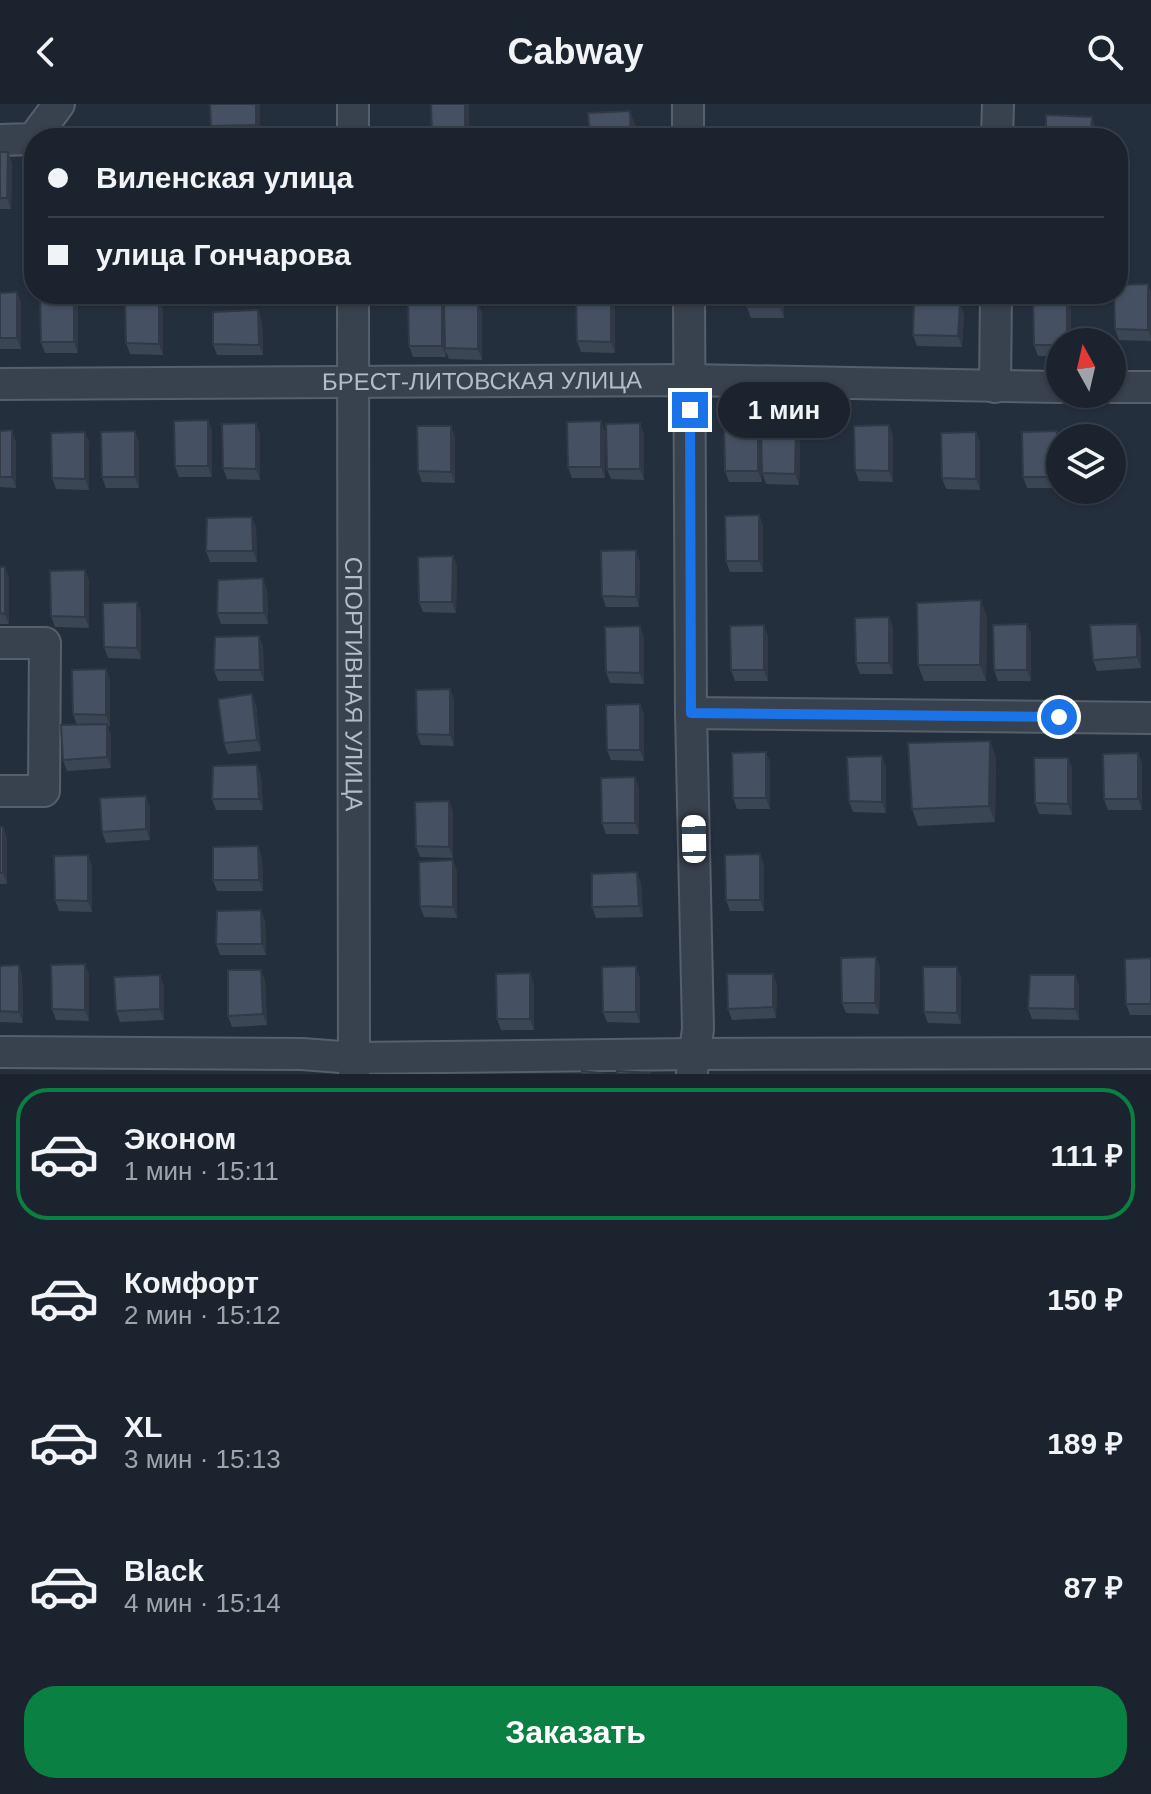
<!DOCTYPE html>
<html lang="ru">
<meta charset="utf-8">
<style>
body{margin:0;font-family:Arial,sans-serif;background:#242b36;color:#f1f3f6;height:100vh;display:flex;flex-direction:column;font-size:30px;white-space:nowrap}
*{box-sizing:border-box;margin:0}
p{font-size:26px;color:#a0a4aa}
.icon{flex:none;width:44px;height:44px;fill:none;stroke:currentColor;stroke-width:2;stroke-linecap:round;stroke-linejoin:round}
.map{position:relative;height:970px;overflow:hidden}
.drawer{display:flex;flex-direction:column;background:#1b232e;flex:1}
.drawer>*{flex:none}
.top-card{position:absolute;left:24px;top:24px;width:1104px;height:176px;border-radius:32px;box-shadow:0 2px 6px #0004,0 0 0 2px #39404a;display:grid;align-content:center;height:176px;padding:0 24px;background:#1b232e}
.needle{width:52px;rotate:352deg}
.fabs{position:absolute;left:1046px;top:224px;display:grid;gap:16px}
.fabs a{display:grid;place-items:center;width:80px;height:80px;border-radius:50%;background:#1b232e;box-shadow:0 2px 6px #0004,0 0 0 2px #39404a;font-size:40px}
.end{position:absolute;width:36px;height:36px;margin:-18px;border:10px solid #1a73e8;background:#fff;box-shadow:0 0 0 4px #fff}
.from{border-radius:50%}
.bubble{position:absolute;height:56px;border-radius:28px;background:#1b232e;box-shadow:0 2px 6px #0004,0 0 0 2px #39404a;font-size:26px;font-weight:700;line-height:56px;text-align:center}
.car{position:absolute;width:24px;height:48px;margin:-24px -12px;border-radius:10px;box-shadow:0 0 6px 2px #0007;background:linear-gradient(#fff 24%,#345 0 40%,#fff 0 76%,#345 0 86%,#fff 0)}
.top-card b{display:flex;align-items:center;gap:28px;height:76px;font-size:30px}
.top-card b+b{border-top:2px solid #39404a}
.top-card i{width:20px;height:20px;background:#f1f3f6}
ul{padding:14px 0 0;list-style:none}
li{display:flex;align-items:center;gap:24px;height:132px;margin:0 16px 12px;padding:0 8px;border:4px solid transparent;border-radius:32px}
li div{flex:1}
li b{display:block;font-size:30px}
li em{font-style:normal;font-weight:700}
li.selected{border-color:#0b8043}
li>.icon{width:72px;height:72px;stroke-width:1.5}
.button{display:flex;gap:16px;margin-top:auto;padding:16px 24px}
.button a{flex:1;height:92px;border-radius:32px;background:#0b8043;color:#fff;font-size:32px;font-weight:700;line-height:92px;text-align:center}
header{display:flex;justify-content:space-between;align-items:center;height:104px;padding:0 24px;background:#1b232e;font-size:36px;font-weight:700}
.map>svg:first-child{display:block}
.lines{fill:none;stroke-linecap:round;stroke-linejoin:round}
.minor-casing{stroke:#565f6c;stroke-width:34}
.minor{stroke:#38414e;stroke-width:30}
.wall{fill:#3b4654}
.shaded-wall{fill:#303945}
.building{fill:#455162;stroke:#303945;stroke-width:2}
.route{stroke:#1a73e8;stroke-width:10}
.labels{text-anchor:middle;stroke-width:6;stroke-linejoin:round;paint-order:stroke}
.street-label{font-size:24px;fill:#b4bcc9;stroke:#1d2633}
</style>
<header><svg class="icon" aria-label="back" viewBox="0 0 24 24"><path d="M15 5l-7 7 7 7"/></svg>Cabway<svg class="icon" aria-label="search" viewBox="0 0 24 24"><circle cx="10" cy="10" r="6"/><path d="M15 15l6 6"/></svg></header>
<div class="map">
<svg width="1151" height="970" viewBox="0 0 1151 970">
<rect width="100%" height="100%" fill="#242f3e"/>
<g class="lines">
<g class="minor-casing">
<g id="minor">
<polyline points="353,0 353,34"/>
<polyline points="688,0 688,34"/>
<polyline points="997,34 998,0"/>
<polyline points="0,36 33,35 59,0"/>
<path id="s1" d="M353,190L354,970"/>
<polyline points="689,190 691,609 698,925 692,968"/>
<path id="s2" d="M0,280L690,276L1060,283"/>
<polyline points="995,283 996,190"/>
<polyline points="1112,283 1151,283"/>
<polyline points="0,539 45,539 44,687 0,687"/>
<polyline points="691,609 1151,614"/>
<polyline points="0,948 302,950 354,954 694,950 1151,949"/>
</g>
</g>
<use href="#minor" class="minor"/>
</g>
<g class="wall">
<polygon points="260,0 260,32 215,33 211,22"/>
<polygon points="469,0 469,34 433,34 432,31"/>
<polygon points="0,48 12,59 11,105 0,105"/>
<polygon points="17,188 21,199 21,245 0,245 0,189"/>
<polygon points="1151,188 1151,237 1119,236 1115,225"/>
<polygon points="784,190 784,214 751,214 747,203"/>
<polygon points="74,192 78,203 78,249 45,249 41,238"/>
<polygon points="1067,195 1071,206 1060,238 1060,252 1038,252 1034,241"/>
<polygon points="444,200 482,209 482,256 449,255 446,248 446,253 413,253 409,242"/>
<polygon points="960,200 964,211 962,243 917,242 913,231"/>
<polygon points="615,203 615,249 581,248 577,237"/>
<polygon points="163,205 163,251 130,250 126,239"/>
<polygon points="262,217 263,251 217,251 213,240"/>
<polygon points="208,316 212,327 212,373 179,373 175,362"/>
<polygon points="601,317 605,328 605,374 572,374 568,363"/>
<polygon points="256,319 260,330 260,376 227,375 223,364"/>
<polygon points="889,321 893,332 893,378 859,377 855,366"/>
<polygon points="0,327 16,337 16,384 0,383"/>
<polygon points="1057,327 1060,336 1060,384 1027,384 1023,373"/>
<polygon points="85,328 89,339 89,386 56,385 52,374"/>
<polygon points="976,328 980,339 980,386 946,385 942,374"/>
<polygon points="761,329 800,335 799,381 766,380 762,369 762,378 729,378 725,367"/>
<polygon points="644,330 644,376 611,375 607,365"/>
<polygon points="455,333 455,379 422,378 418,367"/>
<polygon points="139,338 139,384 106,384 102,373"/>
<polygon points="759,411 763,422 763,468 730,468 726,457"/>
<polygon points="252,413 256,424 257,458 210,458 206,447"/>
<polygon points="453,452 457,463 456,509 423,508 419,498"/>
<polygon points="640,457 639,503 606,503 602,492"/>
<polygon points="0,463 5,463 9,474 9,520 0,520"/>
<polygon points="85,466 89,477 89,524 55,523 51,512"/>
<polygon points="267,485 268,520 221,520 217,509"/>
<polygon points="137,498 141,509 141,555 108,554 104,543"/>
<polygon points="987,512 986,577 924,577 918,561"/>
<polygon points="889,513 893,524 893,570 860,570 856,559"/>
<polygon points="1027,520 1031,531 1031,577 998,577 994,566"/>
<polygon points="1141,531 1141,564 1097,567 1093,556"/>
<polygon points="259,532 263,543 264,577 218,577 214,566"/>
<polygon points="768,532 768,577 735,577 731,566"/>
<polygon points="644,533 644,580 610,579 606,568"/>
<polygon points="106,565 110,576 110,622 107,622 111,631 111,664 67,667 63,656 77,621 73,610"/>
<polygon points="450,585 454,596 454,642 421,641 417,630"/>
<polygon points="252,590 256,601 261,647 228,650 224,639"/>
<polygon points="640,600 644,611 644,657 611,656 607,646"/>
<polygon points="766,648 770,659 770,705 737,705 733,694"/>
<polygon points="1138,649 1142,660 1142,706 1108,706 1104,695"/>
<polygon points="996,653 995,718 918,722 912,705"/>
<polygon points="1068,654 1072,664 1072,711 1039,710 1035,699"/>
<polygon points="257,661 261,672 263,706 216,706 212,695"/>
<polygon points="886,663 886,709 853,708 849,697"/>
<polygon points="639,684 639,730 606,730 602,719"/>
<polygon points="449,697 453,708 453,754 420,753 416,742"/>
<polygon points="150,703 150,736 106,739 102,728"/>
<polygon points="0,723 3,723 7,734 7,780 0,780"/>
<polygon points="760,750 764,761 764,807 730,807 726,796"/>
<polygon points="88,751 92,762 92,808 59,807 55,796"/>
<polygon points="262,753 263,787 217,787 213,776"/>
<polygon points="457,767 457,814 424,813 420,802"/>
<polygon points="641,779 643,813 596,814 592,803"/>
<polygon points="261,806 265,817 266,851 220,851 216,840"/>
<polygon points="1151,854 1151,911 1130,911 1126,900"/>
<polygon points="85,860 89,871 89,917 56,916 52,905"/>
<polygon points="19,861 22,872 23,919 0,918 0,862"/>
<polygon points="880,864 879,910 846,909 842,899"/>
<polygon points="261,866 265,877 267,921 232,923 228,912"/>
<polygon points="773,870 777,881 776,914 732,916 728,905"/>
<polygon points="1075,871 1079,882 1079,916 1032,915 1028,904"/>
<polygon points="640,873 640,919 607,918 603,908"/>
<polygon points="961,874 961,920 928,919 924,908"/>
<polygon points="534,880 534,926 501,926 497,915"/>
<polygon points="164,882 164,916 120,918 116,907"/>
</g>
<g class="shaded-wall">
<polygon points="256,0 260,0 260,32 256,21"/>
<polygon points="465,0 469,0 469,34 466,34 465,32"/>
<polygon points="630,7 636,23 636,34 631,34"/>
<polygon points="1092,13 1096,24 1096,34 1091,34"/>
<polygon points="8,48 12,59 11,105 7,94"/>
<polygon points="1148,180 1151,187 1151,234 1148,226"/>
<polygon points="17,188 21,199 21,245 17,234"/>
<polygon points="780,190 784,190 784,214 780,203"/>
<polygon points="74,192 78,203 78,249 74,238"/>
<polygon points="611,192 615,203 615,249 611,238"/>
<polygon points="159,194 163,205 163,251 159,240"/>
<polygon points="1067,195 1071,206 1071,238 1067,238"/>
<polygon points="442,196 446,207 445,244 446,253 442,242"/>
<polygon points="478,199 482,209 482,256 478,245"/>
<polygon points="960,200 964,211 962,243 958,232"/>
<polygon points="258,206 262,217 263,251 259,241"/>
<polygon points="208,316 212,327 212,373 208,362"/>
<polygon points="601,317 605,328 605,374 601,363"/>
<polygon points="256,319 260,330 260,376 256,365"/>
<polygon points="640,319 644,330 644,376 640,365"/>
<polygon points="758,321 762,332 762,378 758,367"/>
<polygon points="889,321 893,332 893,378 889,367"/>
<polygon points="451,322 455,333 455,379 451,368"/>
<polygon points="796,324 800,335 799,381 795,370"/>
<polygon points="12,326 16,337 16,384 12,373"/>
<polygon points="135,327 139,338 139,384 135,373"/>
<polygon points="1057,327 1060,336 1060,383 1057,373"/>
<polygon points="85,328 89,339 89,386 85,375"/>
<polygon points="976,328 980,339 980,386 976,375"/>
<polygon points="759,411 763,422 763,468 759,457"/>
<polygon points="252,413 256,424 257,458 253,447"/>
<polygon points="636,446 640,457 639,503 636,493"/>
<polygon points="453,452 457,463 456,509 452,498"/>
<polygon points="5,463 9,474 9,520 5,510"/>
<polygon points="85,466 89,477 89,524 85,513"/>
<polygon points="263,474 267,485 268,520 264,509"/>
<polygon points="981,496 987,512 986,577 980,561"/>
<polygon points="137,498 141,509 141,555 137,544"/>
<polygon points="889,513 893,524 893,570 889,559"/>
<polygon points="1027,520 1031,531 1031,577 1027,566"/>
<polygon points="1137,520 1141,531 1141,564 1137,553"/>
<polygon points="764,521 768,532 768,577 764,566"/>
<polygon points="640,522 644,533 644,580 640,569"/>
<polygon points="259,532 263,543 264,577 260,566"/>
<polygon points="106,565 110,576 110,622 106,611"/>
<polygon points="450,585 454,596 454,642 450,631"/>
<polygon points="252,590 256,601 261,647 257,636"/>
<polygon points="640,600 644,611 644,657 640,646"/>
<polygon points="107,620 111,631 111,664 107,653"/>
<polygon points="990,637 996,653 995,718 989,702"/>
<polygon points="766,648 770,659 770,705 766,694"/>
<polygon points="1138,649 1142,660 1142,706 1138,695"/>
<polygon points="882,652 886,663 886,709 882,698"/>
<polygon points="1068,654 1072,664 1072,711 1068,700"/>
<polygon points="257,661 261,672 263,706 259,695"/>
<polygon points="635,673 639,684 639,730 635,719"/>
<polygon points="146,692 150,703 150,736 146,725"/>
<polygon points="449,697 453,708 453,754 449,743"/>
<polygon points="3,723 7,734 7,780 3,769"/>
<polygon points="258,742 262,753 263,787 259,776"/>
<polygon points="760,750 764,761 764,807 760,796"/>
<polygon points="88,751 92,762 92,808 88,797"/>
<polygon points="453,756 457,767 457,814 453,803"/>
<polygon points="637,768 641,779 643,813 639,802"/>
<polygon points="261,806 265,817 266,851 262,840"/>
<polygon points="876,853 880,864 879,910 875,899"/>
<polygon points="85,860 89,871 89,917 85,906"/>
<polygon points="19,861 22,872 23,919 19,908"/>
<polygon points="636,862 640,873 640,919 636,908"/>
<polygon points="957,863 961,874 961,920 957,909"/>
<polygon points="261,866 265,877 267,921 263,910"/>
<polygon points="530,869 534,880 534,926 530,915"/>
<polygon points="773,870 777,881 776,914 773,903"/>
<polygon points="160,871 164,882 164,916 160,905"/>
<polygon points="1075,871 1079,882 1079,916 1075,905"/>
</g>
<g class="building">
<polygon points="210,0 256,0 256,21 211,22"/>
<polygon points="431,0 465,0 465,32 432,31"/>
<polygon points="630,7 631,34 590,34 588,9"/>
<polygon points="1046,11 1092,13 1091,34 1046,34"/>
<polygon points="157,32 157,34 122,34 122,33"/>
<polygon points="0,48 8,48 7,94 0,94"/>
<polygon points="1148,180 1148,226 1115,225 1114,190 1118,190 1118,181"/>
<polygon points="17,188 17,234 0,234 0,189"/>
<rect x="747" y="190" width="33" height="13"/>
<polygon points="74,192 74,238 41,238 40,193"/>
<polygon points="611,192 611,238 577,237 576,193"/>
<polygon points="159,194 159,240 126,239 125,195"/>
<polygon points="1067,195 1067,238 1060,238 1060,241 1034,241 1033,196"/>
<polygon points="442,196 442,242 409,242 408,197"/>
<polygon points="914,197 960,200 958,232 913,231"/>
<polygon points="478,199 478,245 445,244 444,200"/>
<polygon points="258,206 259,241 213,240 213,208"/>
<polygon points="208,316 208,362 175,362 174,317"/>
<polygon points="601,317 601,363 568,363 567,318"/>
<polygon points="256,319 256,365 223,364 222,320"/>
<polygon points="640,319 640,365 607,365 606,320"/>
<polygon points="758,321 758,367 725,367 724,322"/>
<polygon points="889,321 889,367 855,366 854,322"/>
<polygon points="417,322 451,322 451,368 418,367"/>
<polygon points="796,324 795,370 762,369 761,325"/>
<polygon points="12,326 12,373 0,373 0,327"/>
<polygon points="135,327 135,373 102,373 101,328"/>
<polygon points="1057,327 1057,373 1023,373 1022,328"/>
<polygon points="85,328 85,375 52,374 51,329"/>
<polygon points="976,328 976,375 942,374 941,329"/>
<polygon points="759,411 759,457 726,457 725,412"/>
<polygon points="252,413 253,447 206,447 207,414"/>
<polygon points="636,446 636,493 602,492 601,447"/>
<polygon points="453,452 452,498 419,498 418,453"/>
<polygon points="0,463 5,463 5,510 0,509"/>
<polygon points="85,466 85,513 51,512 50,467"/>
<polygon points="263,474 264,509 217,509 218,476"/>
<polygon points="981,496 980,561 918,561 917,499"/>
<polygon points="137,498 137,544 104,543 103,499"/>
<polygon points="889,513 889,559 856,559 855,514"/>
<polygon points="1027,520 1027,566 994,566 993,521"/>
<polygon points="1137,520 1137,553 1093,556 1090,521"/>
<polygon points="764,521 764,566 731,566 730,522"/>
<polygon points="640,522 640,569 606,568 605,523"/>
<polygon points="259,532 260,566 214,566 215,533"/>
<polygon points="106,565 106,611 73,610 72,566"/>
<polygon points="450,585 450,631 417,630 416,586"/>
<polygon points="252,590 257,636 224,639 218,595"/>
<polygon points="640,600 640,646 607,646 606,601"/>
<polygon points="107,620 107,653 63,656 61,621"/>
<polygon points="990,637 989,702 912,705 908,639"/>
<polygon points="766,648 766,694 733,694 732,649"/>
<polygon points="1138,649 1138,695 1104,695 1103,650"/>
<polygon points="882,652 882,698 849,697 847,653"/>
<polygon points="1034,654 1068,654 1068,700 1035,699"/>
<polygon points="257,661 259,695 212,695 213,662"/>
<polygon points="635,673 635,719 602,719 601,674"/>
<polygon points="146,692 146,725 102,728 100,694"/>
<polygon points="449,697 449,743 416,742 415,698"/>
<rect x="0" y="723" width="3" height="46"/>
<polygon points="258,742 259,776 213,776 213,743"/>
<polygon points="760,750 760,796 726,796 725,751"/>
<polygon points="88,751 88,797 55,796 54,752"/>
<polygon points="453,756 453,803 420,802 419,758"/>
<polygon points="637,768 639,802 592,803 592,770"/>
<polygon points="261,806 262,840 216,840 217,807"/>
<polygon points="876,853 875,899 842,899 841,854"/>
<polygon points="1151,854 1151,900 1126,900 1125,855"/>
<polygon points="85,860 85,906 52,905 51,861"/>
<polygon points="19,861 19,908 0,907 0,862"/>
<polygon points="636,862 636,908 603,908 602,863"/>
<polygon points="923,863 957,863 957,909 924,908"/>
<polygon points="228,866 261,866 263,910 228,912"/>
<polygon points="530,869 530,915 497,915 496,870"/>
<polygon points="727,870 773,870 773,903 728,905"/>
<polygon points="160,871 160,905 116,907 114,873"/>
<polygon points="1030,871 1075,871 1075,905 1028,904"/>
<polygon points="582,967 606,970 582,970"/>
<polygon points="617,967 650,969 650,970 617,970"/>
</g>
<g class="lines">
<polyline class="route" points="690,306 691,609 1059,613"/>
</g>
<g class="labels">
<g class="street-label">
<text dy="8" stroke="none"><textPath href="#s2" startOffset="482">БРЕСТ-ЛИТОВСКАЯ УЛИЦА</textPath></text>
<text dy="8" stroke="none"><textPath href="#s1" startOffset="390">СПОРТИВНАЯ УЛИЦА</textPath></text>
</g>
</g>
</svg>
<div class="fabs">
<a><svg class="needle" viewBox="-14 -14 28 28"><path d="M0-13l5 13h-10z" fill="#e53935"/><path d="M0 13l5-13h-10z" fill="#a0a4aa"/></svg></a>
<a><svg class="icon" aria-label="layers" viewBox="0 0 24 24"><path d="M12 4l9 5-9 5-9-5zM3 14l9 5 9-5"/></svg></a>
</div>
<i class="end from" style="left:1059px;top:613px"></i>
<i class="end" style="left:690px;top:306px"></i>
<div class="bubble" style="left:718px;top:278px;width:132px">1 мин</div>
<i class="car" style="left:694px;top:735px;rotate:359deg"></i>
<div class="top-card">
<b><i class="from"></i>Виленская улица</b>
<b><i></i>улица Гончарова</b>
</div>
</div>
<section class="drawer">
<ul>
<li class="selected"><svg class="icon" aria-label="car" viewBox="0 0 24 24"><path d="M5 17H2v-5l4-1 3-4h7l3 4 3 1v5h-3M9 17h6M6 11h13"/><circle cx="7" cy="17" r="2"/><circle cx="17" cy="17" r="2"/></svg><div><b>Эконом</b><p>1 мин · 15:11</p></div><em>111 ₽</em></li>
<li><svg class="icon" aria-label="car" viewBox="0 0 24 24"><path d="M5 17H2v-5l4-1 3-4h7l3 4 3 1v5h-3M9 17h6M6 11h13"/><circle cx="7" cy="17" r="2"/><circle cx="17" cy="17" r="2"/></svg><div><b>Комфорт</b><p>2 мин · 15:12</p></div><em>150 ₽</em></li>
<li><svg class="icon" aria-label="car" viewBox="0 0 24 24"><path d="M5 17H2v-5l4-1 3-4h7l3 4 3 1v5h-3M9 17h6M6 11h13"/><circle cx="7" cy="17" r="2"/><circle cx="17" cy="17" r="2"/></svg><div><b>XL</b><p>3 мин · 15:13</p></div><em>189 ₽</em></li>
<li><svg class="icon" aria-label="car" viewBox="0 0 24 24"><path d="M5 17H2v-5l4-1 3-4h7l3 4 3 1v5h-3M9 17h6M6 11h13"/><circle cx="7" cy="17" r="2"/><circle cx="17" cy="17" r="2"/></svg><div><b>Black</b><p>4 мин · 15:14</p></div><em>87 ₽</em></li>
</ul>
<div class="button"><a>Заказать</a></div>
</section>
